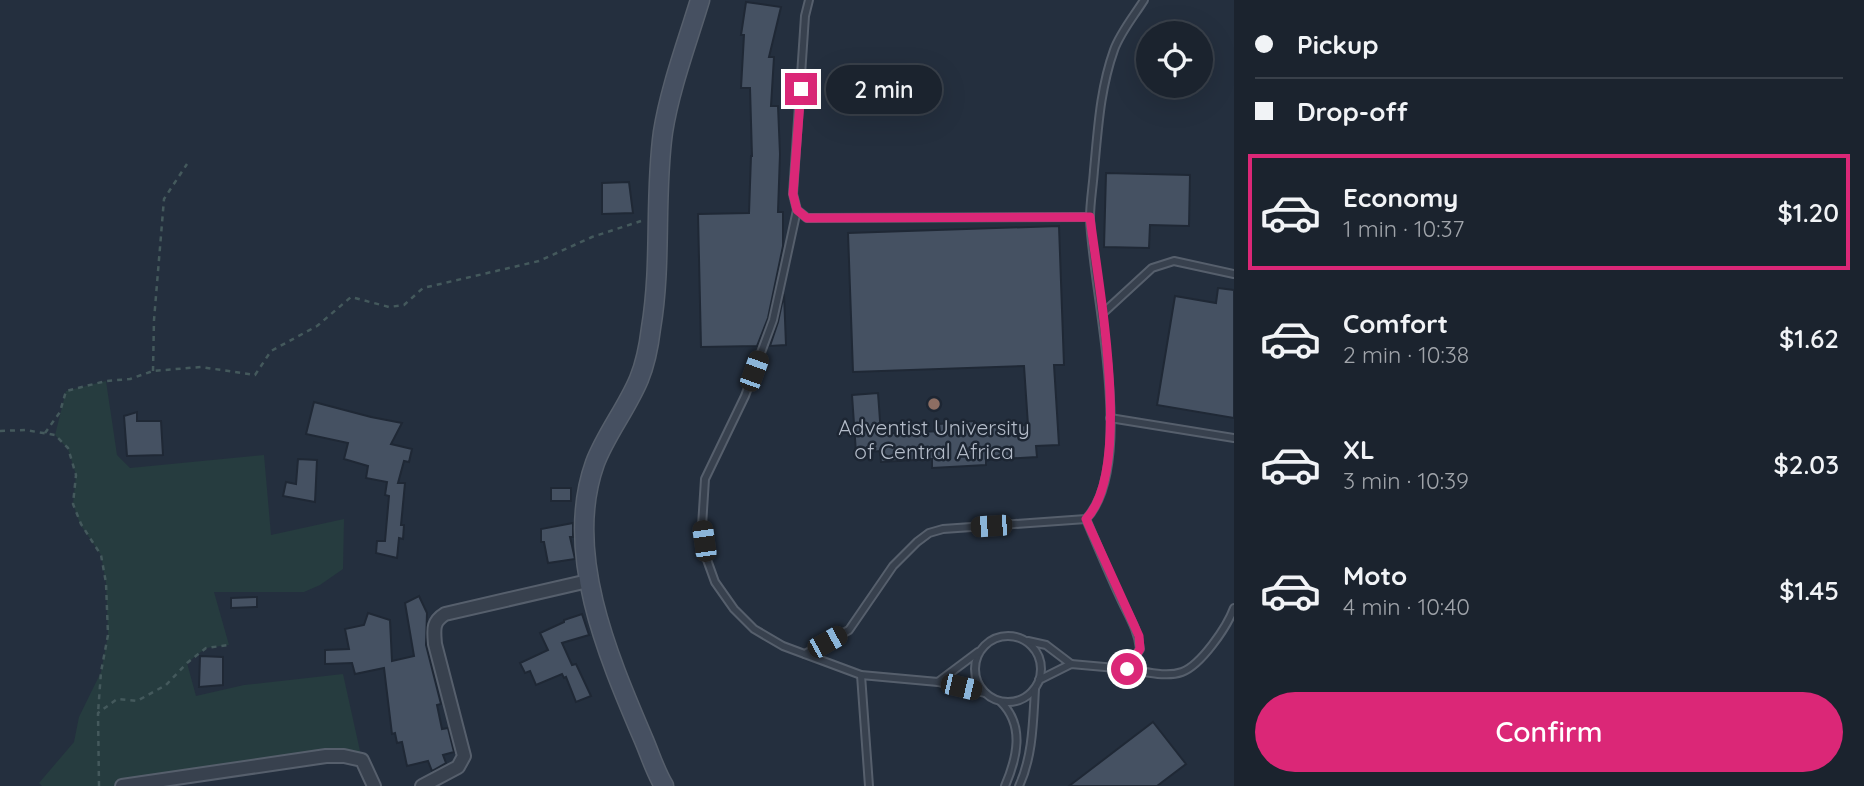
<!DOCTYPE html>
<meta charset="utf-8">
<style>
body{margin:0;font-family:Quicksand,sans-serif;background:#282f3a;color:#f1f3f6;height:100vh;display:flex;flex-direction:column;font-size:26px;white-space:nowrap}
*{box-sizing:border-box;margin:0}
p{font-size:23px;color:#a0a4aa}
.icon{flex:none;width:38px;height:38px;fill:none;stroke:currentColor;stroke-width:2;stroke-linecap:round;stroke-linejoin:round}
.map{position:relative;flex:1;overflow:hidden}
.sheet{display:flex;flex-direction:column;background:#1b232e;width:630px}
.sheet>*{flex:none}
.top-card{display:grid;align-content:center;height:154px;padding:0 21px;background:#1b232e}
.fabs{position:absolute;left:1136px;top:21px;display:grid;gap:14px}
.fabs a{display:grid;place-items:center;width:77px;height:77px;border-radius:50%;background:#1b232e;box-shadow:0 7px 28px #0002,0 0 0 2px #39404a;font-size:35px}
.end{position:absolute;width:32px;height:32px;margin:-16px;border:9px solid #db2777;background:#fff;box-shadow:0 0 0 4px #fff}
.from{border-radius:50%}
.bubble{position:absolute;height:49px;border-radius:24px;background:#1b232e;box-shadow:0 7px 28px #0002,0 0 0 2px #39404a;font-size:23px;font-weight:600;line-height:49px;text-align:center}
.car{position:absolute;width:21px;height:42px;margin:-21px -10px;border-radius:9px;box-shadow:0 0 5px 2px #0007;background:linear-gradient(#222 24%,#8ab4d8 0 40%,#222 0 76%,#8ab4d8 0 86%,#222 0)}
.top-card b{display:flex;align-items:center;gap:24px;height:66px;font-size:26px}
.top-card b+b{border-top:2px solid #39404a}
.top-card i{width:18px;height:18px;background:#f1f3f6}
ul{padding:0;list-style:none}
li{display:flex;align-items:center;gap:21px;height:116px;margin:0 14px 10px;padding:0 7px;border:4px solid transparent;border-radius:0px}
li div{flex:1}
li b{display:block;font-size:26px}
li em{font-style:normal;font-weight:600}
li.active{border-color:#db2777}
li>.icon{width:63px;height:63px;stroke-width:1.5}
.primary-button{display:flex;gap:14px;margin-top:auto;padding:14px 21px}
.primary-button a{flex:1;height:80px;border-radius:42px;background:#db2777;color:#fff;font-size:28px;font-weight:600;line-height:80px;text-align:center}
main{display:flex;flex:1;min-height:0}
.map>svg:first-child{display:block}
.green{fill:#263c3f}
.building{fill:#455162;stroke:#1f2835;stroke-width:2}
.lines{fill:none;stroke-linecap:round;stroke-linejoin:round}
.lane-casing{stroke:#565f6c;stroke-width:10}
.street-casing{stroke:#565f6c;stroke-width:16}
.secondary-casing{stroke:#565f6c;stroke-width:21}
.path{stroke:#44595c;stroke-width:2.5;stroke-dasharray:5 5;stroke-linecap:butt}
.lane{stroke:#38414e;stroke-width:6}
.street{stroke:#38414e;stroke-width:12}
.secondary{stroke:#465061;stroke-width:18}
.route{stroke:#db2777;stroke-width:9}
.education-dot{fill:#8d6e63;stroke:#1d2633;stroke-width:2.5}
.labels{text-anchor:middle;stroke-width:5;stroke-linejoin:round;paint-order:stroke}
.poi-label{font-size:21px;fill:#b4bcc9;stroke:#1d2633}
</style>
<main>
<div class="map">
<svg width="1234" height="786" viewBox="0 0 1234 786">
<rect width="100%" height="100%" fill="#242f3e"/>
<polygon class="green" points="106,381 117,455 130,468 264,455 271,535 344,519 343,569 320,585 304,592 214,592 229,645 206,648 187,663 196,696 244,685 343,674 362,760 344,756 122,786 42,786 39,783 74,742 79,717 101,672 108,635 106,583 101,555 80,524 73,504 76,475 68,449 55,435 66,391"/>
<g class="building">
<polygon points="746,2 781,7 769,57 774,57 771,106 778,106 780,154 778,212 783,212 783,246 768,318 757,346 701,347 698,214 749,213 751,156 752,156 750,88 741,88 744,35 741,35"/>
<polygon points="1106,173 1190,175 1189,226 1150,225 1149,248 1104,247"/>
<polygon points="629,182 633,213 602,214 602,183"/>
<polygon points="1059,226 1064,365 1054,365 1059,445 1036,446 1037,457 986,460 986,465 932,468 932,459 881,462 880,451 856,453 852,395 878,393 881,434 940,431 939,424 974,421 975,428 1028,425 1024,366 853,372 848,233"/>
<polygon points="1218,288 1234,290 1234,418 1157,405 1175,296 1216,303"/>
<polygon points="784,294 786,345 770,346 778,322"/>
<polygon points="314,402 371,417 402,423 391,444 412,449 409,462 404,461 398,483 405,483 401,525 404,525 403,539 399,538 397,558 376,553 377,541 385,541 389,496 385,495 387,482 366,478 368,466 344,459 348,443 306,434"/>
<polygon points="137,412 137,421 161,421 163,455 127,456 124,416"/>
<polygon points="298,459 317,460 315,502 283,496 286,482 296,484"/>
<rect x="551" y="488" width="20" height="13"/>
<polygon points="573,523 573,537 570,537 575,559 548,563 544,542 541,542 541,529"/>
<polygon points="419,596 427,613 426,645 441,704 437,705 442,729 448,728 454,752 443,755 446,763 432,771 428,761 407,766 402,742 397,743 395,733 392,734 384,668 355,674 352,663 325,664 325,650 349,649 345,629 364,625 368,613 390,620 392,661 414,656 405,603"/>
<polygon points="257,597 257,607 231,608 231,598"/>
<polygon points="582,614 589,635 562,643 572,665 576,664 591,696 576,702 566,677 564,678 562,674 536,685 530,671 525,673 520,663 548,650 540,633 564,622 564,620"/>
<polygon points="200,656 223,657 223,685 199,687"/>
<polygon points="1153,722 1186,764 1157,786 1069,786"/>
</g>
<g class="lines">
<g class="lane-casing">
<g id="lane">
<polyline points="809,0 805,16 793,194 797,210 807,218 1090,217"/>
<polyline points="797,210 773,320 745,396 705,479 702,526 706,557 715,582 734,609 754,629 783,646 861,675 938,682 985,693"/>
<polyline points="1102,314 1152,268 1174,261 1234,274"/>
<polyline points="1110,418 1234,438"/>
<circle cx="1008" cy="669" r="33"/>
<polyline points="1028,641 1046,645 1071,664"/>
<path d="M805,654L849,630L893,566L917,542L929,533L943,529L1086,519C1138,464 1092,289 1090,218C1090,202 1093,186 1094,170C1098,129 1100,89 1114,50C1120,33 1134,16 1144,0"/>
<path d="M1127,669C1144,671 1165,678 1182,672C1201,665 1227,627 1234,608"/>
<polyline points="861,675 869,786"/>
<path d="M1039,680L1071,664L1127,669L1140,649C1138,629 1128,615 1120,597C1108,571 1097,545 1086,519"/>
<polyline points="938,682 978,652"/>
<path d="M1001,702C1025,726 1017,758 1005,786"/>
<path d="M1019,786C1033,756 1033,721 1035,689"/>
</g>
</g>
<g class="street-casing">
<g id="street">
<polyline points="122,786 326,756 344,756 362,760 374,786"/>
<path d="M422,786L458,767L464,756L435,644C434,630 432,622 445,614L588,581"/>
</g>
</g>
<g class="secondary-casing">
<path id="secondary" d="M664,786C655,771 650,754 643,738C608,656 563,552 595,463C606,434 627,408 639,379C646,362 649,345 651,328C662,263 654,197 663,132C670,88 687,43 700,0"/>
</g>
<g class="path">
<polyline points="153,371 154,320 164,199 187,164"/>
<polyline points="0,431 25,430 55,435 68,448 76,475 73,504 81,524 101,555 106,583 108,635 101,672 98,713"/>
<polyline points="45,433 60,412 66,391 106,381 130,379 153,371 201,367 255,375 271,351 317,326 351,297 389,307 404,305 423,288 539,261 592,237 641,221"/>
<polyline points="99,786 98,713 117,699 137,701 166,685 187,663 206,648 229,645"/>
</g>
<use href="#lane" class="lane"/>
<use href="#street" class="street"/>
<use href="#secondary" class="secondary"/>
</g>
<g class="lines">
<path class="route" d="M801,89L793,194L797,210L807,218L1090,217C1098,284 1134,469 1086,519L1139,636L1140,649L1127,669"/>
</g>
<circle class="education-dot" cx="934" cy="404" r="7"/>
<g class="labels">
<g class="poi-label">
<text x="934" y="435">Adventist University<tspan x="934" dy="24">of Central Africa</tspan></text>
</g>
</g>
</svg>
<div class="fabs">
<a><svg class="icon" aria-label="locate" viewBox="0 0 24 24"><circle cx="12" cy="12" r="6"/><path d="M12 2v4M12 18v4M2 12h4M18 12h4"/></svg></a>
</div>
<i class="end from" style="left:1127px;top:669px"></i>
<i class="end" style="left:801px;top:89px"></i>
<div class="bubble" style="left:826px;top:65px;width:116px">2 min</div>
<i class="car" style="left:754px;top:371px;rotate:20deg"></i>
<i class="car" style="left:991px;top:526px;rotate:266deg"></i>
<i class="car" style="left:704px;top:541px;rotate:352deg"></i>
<i class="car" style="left:827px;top:642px;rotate:61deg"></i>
<i class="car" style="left:961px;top:687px;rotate:103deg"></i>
</div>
<section class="sheet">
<div class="top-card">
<b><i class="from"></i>Pickup</b>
<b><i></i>Drop-off</b>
</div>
<ul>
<li class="active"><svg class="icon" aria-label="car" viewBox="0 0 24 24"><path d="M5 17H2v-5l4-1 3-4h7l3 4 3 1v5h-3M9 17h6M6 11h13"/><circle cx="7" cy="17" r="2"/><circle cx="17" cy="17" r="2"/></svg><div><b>Economy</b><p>1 min · 10:37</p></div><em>$1.20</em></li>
<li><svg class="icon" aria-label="car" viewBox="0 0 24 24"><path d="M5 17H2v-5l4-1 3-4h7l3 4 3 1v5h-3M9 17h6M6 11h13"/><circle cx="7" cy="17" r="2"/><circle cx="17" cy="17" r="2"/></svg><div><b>Comfort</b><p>2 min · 10:38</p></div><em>$1.62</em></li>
<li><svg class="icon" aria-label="car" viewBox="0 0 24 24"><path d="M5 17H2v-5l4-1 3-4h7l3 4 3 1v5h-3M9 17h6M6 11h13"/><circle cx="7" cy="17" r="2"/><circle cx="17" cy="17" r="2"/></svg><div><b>XL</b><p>3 min · 10:39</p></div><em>$2.03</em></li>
<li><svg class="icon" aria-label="car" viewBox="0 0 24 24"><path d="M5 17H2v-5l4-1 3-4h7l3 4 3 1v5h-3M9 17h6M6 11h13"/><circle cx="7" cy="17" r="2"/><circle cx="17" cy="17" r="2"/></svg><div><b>Moto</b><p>4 min · 10:40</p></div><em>$1.45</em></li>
</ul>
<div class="primary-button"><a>Confirm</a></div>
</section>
</main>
